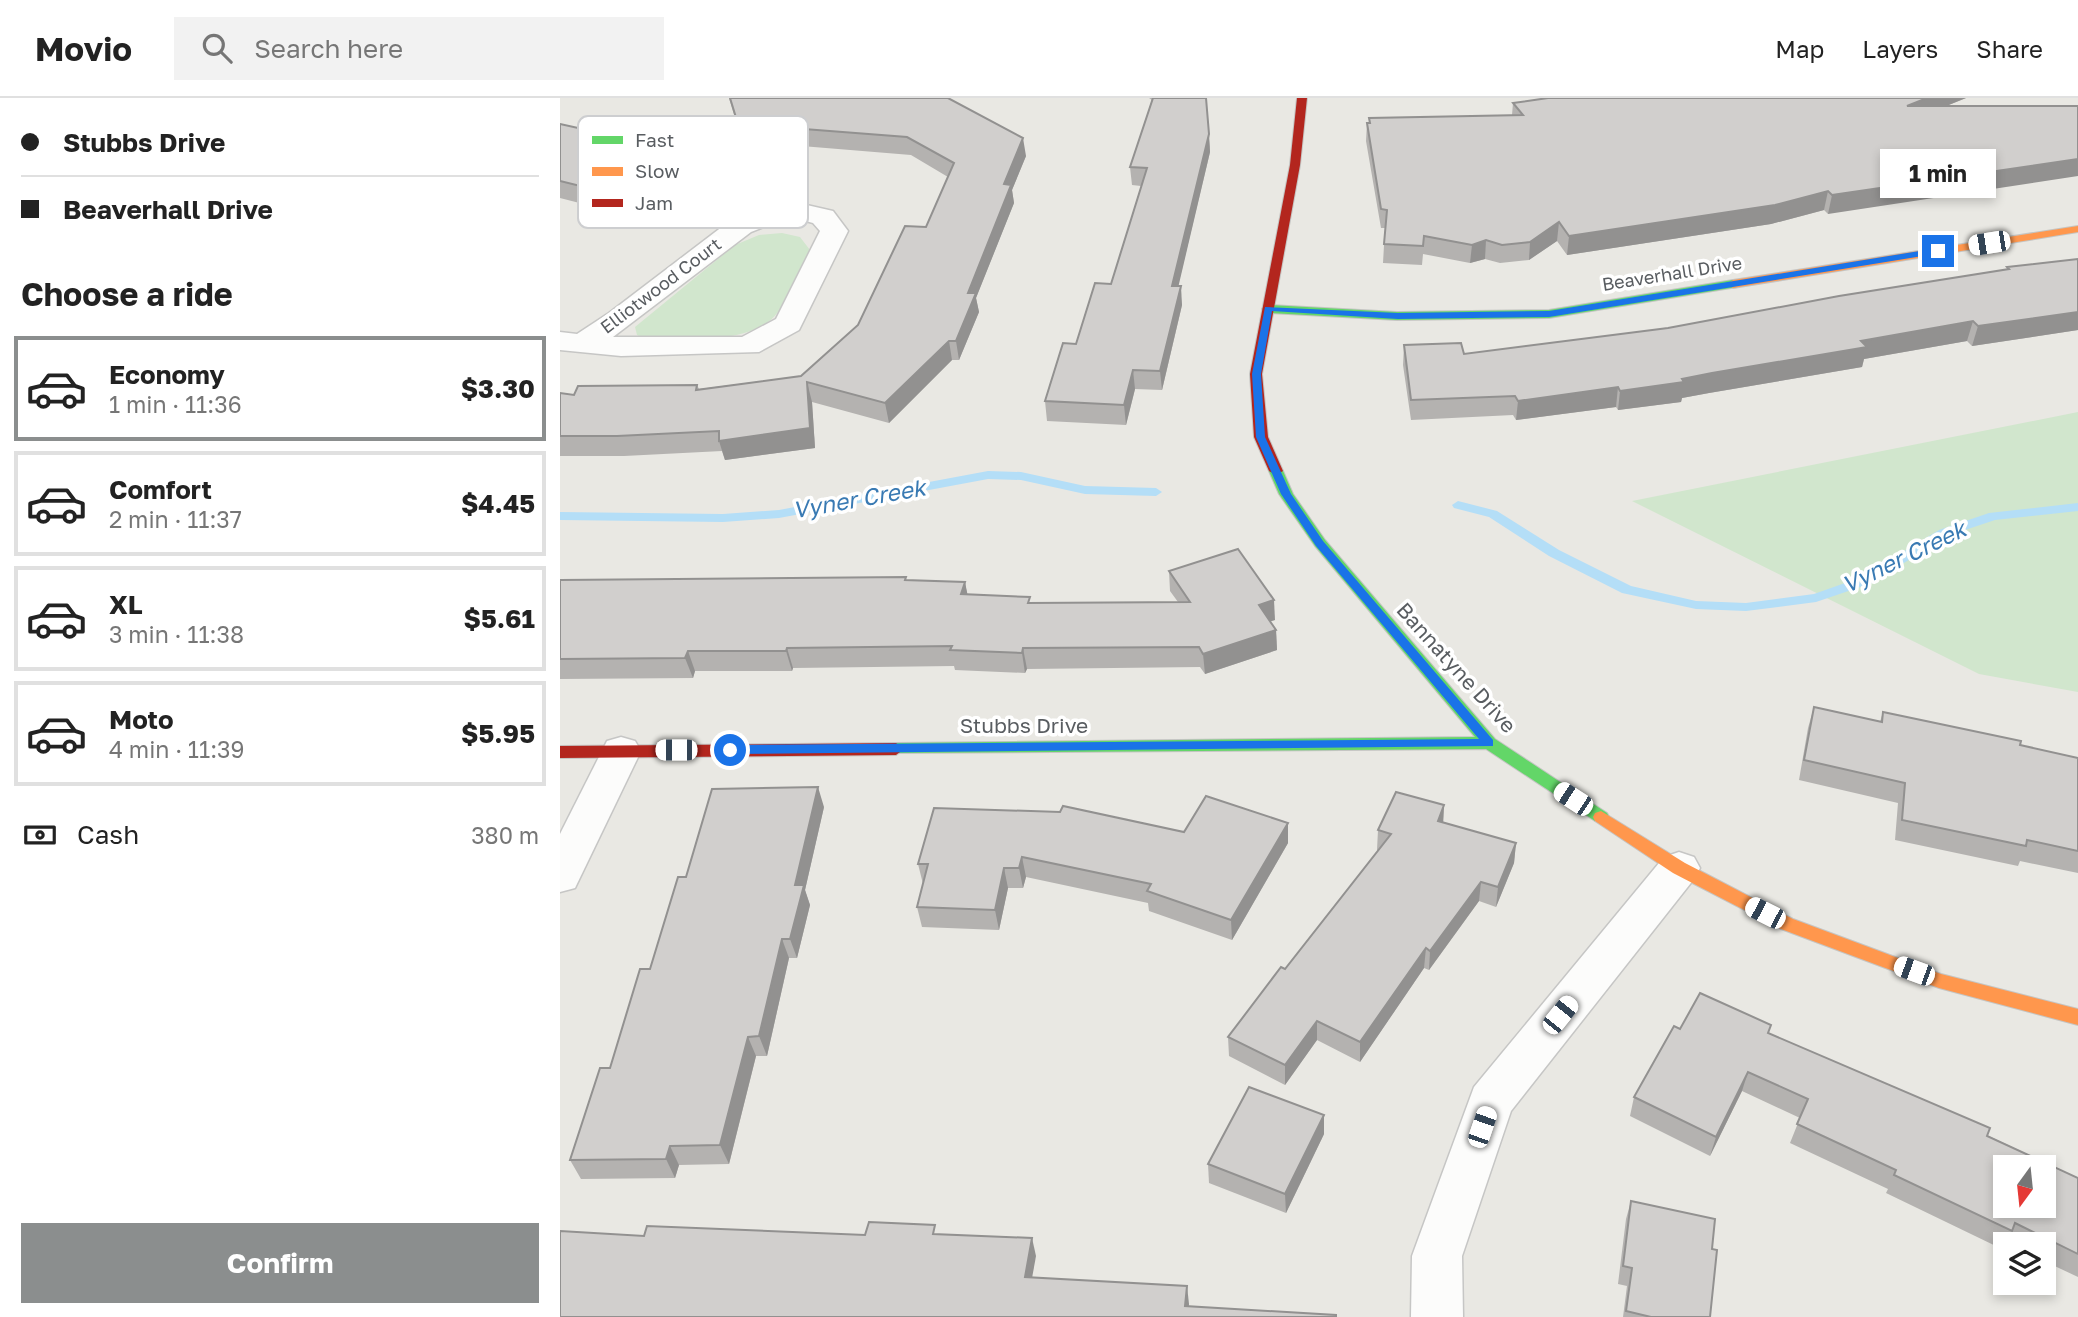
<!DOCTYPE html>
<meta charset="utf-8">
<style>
body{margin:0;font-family:"Golos Text",sans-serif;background:#f2f2f2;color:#222;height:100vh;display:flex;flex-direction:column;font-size:26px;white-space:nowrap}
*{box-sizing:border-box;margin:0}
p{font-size:23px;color:#767676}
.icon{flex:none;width:38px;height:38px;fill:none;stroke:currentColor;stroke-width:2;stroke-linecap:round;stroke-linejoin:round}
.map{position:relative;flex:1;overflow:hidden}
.sheet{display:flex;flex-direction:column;background:#fff;width:560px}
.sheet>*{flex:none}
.top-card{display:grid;align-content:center;height:154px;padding:0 21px;background:#fff}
.needle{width:46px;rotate:195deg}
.tools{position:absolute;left:1433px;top:1057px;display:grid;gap:14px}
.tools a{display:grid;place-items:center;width:63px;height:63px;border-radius:0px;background:#fff;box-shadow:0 4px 10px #0003;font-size:35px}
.end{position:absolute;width:32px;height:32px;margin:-16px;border:9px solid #1a73e8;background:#fff;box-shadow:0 0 0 4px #fff}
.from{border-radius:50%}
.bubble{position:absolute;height:49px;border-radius:0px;background:#fff;box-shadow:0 4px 10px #0003;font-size:23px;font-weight:700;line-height:49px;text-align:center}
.car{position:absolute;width:21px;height:42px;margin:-21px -10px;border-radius:9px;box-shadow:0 0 5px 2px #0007;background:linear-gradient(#fff 24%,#345 0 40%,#fff 0 76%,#345 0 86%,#fff 0)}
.top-card b{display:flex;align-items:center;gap:24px;height:66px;font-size:26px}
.top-card b+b{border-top:2px solid #e0e0e0}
.top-card i{width:18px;height:18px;background:#222}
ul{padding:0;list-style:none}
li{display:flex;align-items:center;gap:21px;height:105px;margin:0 14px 10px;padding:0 7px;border:4px solid #e0e0e0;border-radius:0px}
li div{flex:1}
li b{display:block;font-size:26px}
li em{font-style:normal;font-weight:700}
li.current{border-color:#8b8e8e}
li>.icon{width:63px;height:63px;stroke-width:1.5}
h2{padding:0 21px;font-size:32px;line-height:84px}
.pay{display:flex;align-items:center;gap:18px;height:77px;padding:0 21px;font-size:26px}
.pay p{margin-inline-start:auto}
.cta{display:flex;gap:14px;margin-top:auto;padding:14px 21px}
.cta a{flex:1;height:80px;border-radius:0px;background:#8b8e8e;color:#fff;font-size:28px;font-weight:700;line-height:80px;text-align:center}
header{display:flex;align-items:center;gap:42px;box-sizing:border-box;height:98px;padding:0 35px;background:#fff;border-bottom:2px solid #e0e0e0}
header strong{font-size:33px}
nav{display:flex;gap:38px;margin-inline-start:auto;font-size:24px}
.search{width:490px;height:63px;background:#f2f2f2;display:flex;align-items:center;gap:18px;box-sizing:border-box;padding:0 24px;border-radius:0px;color:#767676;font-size:26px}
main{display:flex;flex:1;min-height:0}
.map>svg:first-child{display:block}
.green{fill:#d1e6cd}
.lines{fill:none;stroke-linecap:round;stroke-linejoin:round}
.stream{fill:#b4def7;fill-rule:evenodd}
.street-casing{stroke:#c6c6c5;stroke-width:3}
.fast-casing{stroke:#c5c5c3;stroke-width:2}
.slow-casing{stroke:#c5c5c3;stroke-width:2}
.jam-casing{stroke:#c5c5c3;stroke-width:2}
.street{fill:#fcfcfb;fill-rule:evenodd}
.fast{fill:#63d668;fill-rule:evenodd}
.slow{fill:#ff974d;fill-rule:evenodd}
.jam{fill:#b3261e;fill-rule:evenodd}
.wall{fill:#b4b2b0}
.shaded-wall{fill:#929190}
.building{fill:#d1cfcd;stroke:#929190;stroke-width:2;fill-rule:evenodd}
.route{fill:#1a73e8}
.labels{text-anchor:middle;stroke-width:7;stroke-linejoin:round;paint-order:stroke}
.far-street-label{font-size:18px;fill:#595d61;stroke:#fff}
.street-label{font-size:21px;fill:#595d61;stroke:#fff}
.water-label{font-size:23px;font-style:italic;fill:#397ab3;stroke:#fff}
.key{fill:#fff;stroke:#cdced0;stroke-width:2}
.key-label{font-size:19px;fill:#595d61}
</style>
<header>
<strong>Movio</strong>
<div class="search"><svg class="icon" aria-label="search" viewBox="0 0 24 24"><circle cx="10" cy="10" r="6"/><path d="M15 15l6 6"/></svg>Search here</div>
<nav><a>Map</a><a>Layers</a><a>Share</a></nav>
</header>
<main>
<section class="sheet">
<div class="top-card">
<b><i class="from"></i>Stubbs Drive</b>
<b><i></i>Beaverhall Drive</b>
</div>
<h2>Choose a ride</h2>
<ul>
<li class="current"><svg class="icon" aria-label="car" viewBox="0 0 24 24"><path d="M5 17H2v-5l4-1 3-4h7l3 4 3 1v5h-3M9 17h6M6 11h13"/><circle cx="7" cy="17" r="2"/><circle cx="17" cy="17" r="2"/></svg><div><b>Economy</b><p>1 min · 11:36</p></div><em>$3.30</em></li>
<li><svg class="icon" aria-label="car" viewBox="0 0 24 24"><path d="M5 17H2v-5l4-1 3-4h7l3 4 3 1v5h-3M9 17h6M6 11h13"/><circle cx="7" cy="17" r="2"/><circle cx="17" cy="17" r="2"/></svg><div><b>Comfort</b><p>2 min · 11:37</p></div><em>$4.45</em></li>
<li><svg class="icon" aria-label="car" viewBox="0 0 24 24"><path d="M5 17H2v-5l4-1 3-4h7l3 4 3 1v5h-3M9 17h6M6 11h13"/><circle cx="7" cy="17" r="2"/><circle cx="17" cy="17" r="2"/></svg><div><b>XL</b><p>3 min · 11:38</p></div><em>$5.61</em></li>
<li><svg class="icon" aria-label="car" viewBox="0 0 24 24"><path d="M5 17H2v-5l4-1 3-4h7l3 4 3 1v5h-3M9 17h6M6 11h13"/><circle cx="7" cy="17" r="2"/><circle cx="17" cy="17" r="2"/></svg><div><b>Moto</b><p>4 min · 11:39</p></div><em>$5.95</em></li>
</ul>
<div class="pay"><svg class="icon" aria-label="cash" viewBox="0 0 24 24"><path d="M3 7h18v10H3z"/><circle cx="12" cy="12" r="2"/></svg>Cash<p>380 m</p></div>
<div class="cta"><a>Confirm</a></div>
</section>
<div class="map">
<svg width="1518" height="1219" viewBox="0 0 1518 1219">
<rect width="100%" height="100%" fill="#e9e8e3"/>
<g class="green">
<path d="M222,135L240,139L250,152C240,172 231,195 218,214C195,247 121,241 85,242L77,237L75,229L175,147L199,137Z"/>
<polygon points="1518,314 1518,594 1419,576 1072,403"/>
</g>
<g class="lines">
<g class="stream">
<polygon points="428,373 461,374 525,388 596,390 602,394 596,398 525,396 461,382 428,381 219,420 163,424 0,422 0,414 163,416 219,412"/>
<polygon points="898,403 937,413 999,452 1071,488 1136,503 1186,505 1254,496 1302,479 1379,432 1429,415 1518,405 1518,413 1435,422 1387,438 1312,485 1256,504 1186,513 1136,511 1062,495 989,458 929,419 894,410 892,407"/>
</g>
<g class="street-casing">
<g id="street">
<path d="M238,105L273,113L288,133L239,232L199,254L61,258L0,252V234L17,236L49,215L171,122L202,110ZM238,121L253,125L260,133L216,221L182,239H53L191,134L217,124Z"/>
<polygon points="61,639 75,643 81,653 15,790 0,794 0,736 47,643"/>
<polygon points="1119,754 1134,759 1140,770 1134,781 951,1013 902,1158 903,1219 851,1219 852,1158 914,989 1104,759"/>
</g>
</g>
<g class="fast-casing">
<g id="fast">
<polygon points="1173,182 1179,186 1177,189 989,220 837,222 708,215 702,211 708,207 837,214 989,212"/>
<polygon points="716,369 723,373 733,396 765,442 935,641 1047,715 1049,719 1047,723 1035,723 926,651 330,655 328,651 336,645 915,639 755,448 719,396 709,373"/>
</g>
</g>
<g class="slow-casing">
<g id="slow">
<polygon points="1518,128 1518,134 1173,190 1167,186 1173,182"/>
<polygon points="1041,713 1125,765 1233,821 1381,876 1518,911 1518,927 1379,890 1221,831 1113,775 1035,723 1033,719 1035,715"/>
</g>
</g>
<g class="jam-casing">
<g id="jam">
<polygon points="737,0 747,0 740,67 702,276 708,339 723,373 716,377 709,373 694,339 690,276 730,67"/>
<polygon points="336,645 344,651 336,657 0,660 0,648"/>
</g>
</g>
<use href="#street" class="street"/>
<use href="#fast" class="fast"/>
<use href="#slow" class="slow"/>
<use href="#jam" class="jam"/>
</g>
<g class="wall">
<polygon points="169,0 466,58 452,92 454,105 416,200 419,214 399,262 392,262 329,325 252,304 255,350 165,362 162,353 64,358 0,358 0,295 14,297 137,287 139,291 241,278 298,227 366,129 388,79 351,57 182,43"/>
<polygon points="589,0 646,0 650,54 618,188 622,207 602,292 575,291 566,327 487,323 485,303 551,186 581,88 572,87 570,69 592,2"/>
<polygon points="988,0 1406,0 1386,8 1268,116 1264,112 1211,126 1007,157 997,143 969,162 940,165 925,161 910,165 863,156 862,167 823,165 825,130 821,130 806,43 807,25 809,25 809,20 952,17 953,5"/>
<polygon points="0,26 148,69 153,87 78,120 0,100"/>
<polygon points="1518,161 1518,232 1412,248 1407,243 1304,261 1302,269 1149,295 1122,300 1121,304 1058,312 1056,309 956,322 953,317 851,322 843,267 844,247 904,256 1108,230 1446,172 1447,169"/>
<polygon points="609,473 715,522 710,523 716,532 717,552 645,576 640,569 467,571 465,575 395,572 394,568 233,570 232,573 135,573 133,580 0,581 0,482 347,483 405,484 407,496 470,505 618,504 610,493"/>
<polygon points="1254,609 1320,624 1323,614 1460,647 1518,660 1518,775 1460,763 1458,768 1335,742 1338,705 1239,682 1248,630"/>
<polygon points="884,707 883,724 956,745 954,765 936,809 919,803 869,872 864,870 800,964 757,942 725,987 669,958 668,939 725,871 818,753 817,752 818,732"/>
<polygon points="264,709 245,792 250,807 237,860 229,860 207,958 196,958 169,1066 119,1067 115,1080 21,1081 10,1062 50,970 90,871"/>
<polygon points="728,725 728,745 672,842 589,813 588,805 466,779 463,790 448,790 439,832 362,829 357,809 363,786 358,766 624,734"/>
<polygon points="1120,931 1209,935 1518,1080 1518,1179 1484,1163 1484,1146 1450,1146 1446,1144 1442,1151 1326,1095 1328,1091 1230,1045 1240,1020 1182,993 1150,1058 1070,1018 1074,999"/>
<polygon points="764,1017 764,1036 726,1115 649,1085 648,1066"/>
<polygon points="1071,1103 1152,1151 1150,1219 1063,1219 1067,1188 1058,1186 1066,1121"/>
</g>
<g class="shaded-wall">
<polygon points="1367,0 1406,0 1342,26 1347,8"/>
<polygon points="649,36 650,54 614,207 612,188"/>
<polygon points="463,40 466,58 452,92 454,105 416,200 419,214 399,262 396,243 408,195 444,86"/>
<polygon points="1518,61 1518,78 1268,116 1272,97"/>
<polygon points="148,69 153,87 78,120 73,101"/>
<polygon points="1268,93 1264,112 1211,126 1007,157 1009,138"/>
<polygon points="999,124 997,143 969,162 970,144"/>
<polygon points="926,142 925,161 910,165 912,147"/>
<polygon points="621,188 622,207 602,292 600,273"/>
<polygon points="1518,214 1518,232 1412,248 1418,228"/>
<polygon points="1413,223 1407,243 1304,261 1302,269 1149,295 1122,300 1121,304 1058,312 1060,293 1122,281 1301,243"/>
<polygon points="389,243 392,262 329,325 325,305"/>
<polygon points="573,272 575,291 566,327 564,307"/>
<polygon points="247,284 252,304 255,350 165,362 159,343"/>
<polygon points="1058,289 1056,309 956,322 958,303"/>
<polygon points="405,484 409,504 401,496"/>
<polygon points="714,502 715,522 699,527 699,507"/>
<polygon points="716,532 717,552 645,576 643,556"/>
<polygon points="227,550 233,570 232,573 226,553"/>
<polygon points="463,550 467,571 465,575 462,555"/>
<polygon points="128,553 135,573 133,580 125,560"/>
<polygon points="258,689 264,709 245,792 250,807 237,860 230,841 235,787"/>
<polygon points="884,707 883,728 878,723"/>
<polygon points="728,725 728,745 672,842 671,822"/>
<polygon points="956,745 954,765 936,809 938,789"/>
<polygon points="462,759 466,779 463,790 459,770"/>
<polygon points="444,770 448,790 439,832 435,812"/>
<polygon points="921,784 919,803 869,872 870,853"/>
<polygon points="222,841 229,860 207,958 199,938"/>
<polygon points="866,850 864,870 800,964 800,944"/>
<polygon points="757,923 757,942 725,987 725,967"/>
<polygon points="188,939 196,958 169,1066 160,1047"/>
<polygon points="1188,974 1182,993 1150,1058 1156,1039"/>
<polygon points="764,1017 764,1036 726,1115 725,1096"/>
<polygon points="110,1048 119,1067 115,1080 106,1061"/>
<polygon points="472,1140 476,1158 469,1197 465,1179"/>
<polygon points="627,1188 629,1206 628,1219 625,1208"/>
</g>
<g class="building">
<polygon points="170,0 388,0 463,40 444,86 451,87 408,195 416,195 396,243 389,243 325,305 247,284 250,330 159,343 159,333 57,338 0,338 0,295 14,297 18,288 137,287 136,292 241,278 298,227 345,128 366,129 394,65 347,39 178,26"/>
<polygon points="593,0 646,0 649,36 612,188 621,188 600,273 573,272 564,307 485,303 503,245 516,246 535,185 551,186 587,70 570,69"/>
<polygon points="988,0 1367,0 1347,8 1518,8 1518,61 1272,97 1268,93 1215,107 1009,138 999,124 970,144 942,147 926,142 912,147 864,138 863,148 824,146 827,112 821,111 807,25 810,25 809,20 963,17 953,5"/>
<polygon points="0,26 90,46 107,34 148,69 73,101 0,83"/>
<polygon points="1518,161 1518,214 1418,228 1413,223 1301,243 1307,249 1152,275 1122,281 1124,284 1060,293 1058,289 958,303 955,298 851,302 844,247 901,245 904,256 1108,230 1279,198 1449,171 1447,169"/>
<polygon points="678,451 714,502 699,507 716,532 643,556 639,549 463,550 462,555 390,552 392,548 227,550 226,553 128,553 125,560 0,561 0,482 346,479 345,482 405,484 401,496 470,499 468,505 630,504 609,473"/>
<polygon points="1254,609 1322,624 1323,614 1461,643 1460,647 1518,660 1518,753 1467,742 1466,748 1342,722 1345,685 1244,662"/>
<polygon points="258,689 235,787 244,787 230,841 222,841 199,938 188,939 160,1047 110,1048 106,1061 10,1062 40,970 50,970 80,871 90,871 118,779 126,779 152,691"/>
<polygon points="836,694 884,707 878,723 956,745 938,789 921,784 870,853 866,850 800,944 757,923 725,967 668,939 721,869 725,871 831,736 818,732"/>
<polygon points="646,698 728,725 671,822 587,793 591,786 462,759 459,770 444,770 435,812 357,809 368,766 358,766 374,710 500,714 503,708 624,734"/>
<path d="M1140,895L1211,927L1208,935L1430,1030L1427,1038L1518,1080V1156L1455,1125L1452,1133L1334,1077L1336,1072L1237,1026L1248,1001L1188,974L1156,1039L1074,999L1114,928L1120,931ZM1446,1069H1484V1108H1446Z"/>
<polygon points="689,989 764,1017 725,1096 648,1066"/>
<polygon points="1071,1103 1155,1121 1152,1151 1157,1152 1150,1219 1091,1219 1066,1213 1072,1170 1063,1168"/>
<polygon points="309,1124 375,1127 373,1136 472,1140 465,1179 627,1188 625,1208 776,1217 776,1219 0,1219 0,1133 84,1138 87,1128 305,1137"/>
</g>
<polygon class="route" points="1378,150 1381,155 989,219 838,221 712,213 701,276 705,339 731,396 763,443 933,642 933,648 170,656 164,652 170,647 919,641 756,448 721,396 696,339 692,276 705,209 838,215 989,213"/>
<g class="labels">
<g class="far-street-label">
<text transform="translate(1112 176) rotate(-9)" y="6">Beaverhall Drive</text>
<text transform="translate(101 188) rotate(-37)" y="6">Elliotwood Court</text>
</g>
<g class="street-label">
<text transform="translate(896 570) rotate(48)" y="7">Bannatyne Drive</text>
<text x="464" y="635">Stubbs Drive</text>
</g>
<g class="water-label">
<text transform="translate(299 401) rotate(-10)" y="8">Vyner Creek</text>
<text transform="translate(1344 459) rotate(-26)" y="8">Vyner Creek</text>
</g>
</g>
<rect x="18" y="18" width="230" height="112" rx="10" class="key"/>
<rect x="32" y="38" width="31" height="8" fill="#63d668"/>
<rect x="32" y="69" width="31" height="9" fill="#ff974d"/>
<rect x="32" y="101" width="31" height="8" fill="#b3261e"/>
<g class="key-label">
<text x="75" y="49">Fast</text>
<text x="75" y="80">Slow</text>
<text x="75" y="112">Jam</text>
</g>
</svg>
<div class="tools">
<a><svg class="needle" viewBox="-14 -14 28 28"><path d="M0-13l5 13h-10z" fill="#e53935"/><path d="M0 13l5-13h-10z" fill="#767676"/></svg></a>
<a><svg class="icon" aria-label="layers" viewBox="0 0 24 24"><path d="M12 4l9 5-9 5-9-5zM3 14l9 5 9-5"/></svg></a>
</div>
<i class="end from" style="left:170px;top:652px"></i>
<i class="end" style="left:1378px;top:153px"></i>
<div class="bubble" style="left:1320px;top:51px;width:116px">1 min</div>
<i class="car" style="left:1429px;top:145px;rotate:261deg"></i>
<i class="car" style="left:116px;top:652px;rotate:270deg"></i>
<i class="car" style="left:1013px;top:701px;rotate:303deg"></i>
<i class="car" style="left:1205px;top:815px;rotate:297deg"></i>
<i class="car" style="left:1354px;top:873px;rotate:290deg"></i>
<i class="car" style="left:1000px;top:917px;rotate:39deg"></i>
<i class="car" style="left:922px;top:1029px;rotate:19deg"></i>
</div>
</main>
